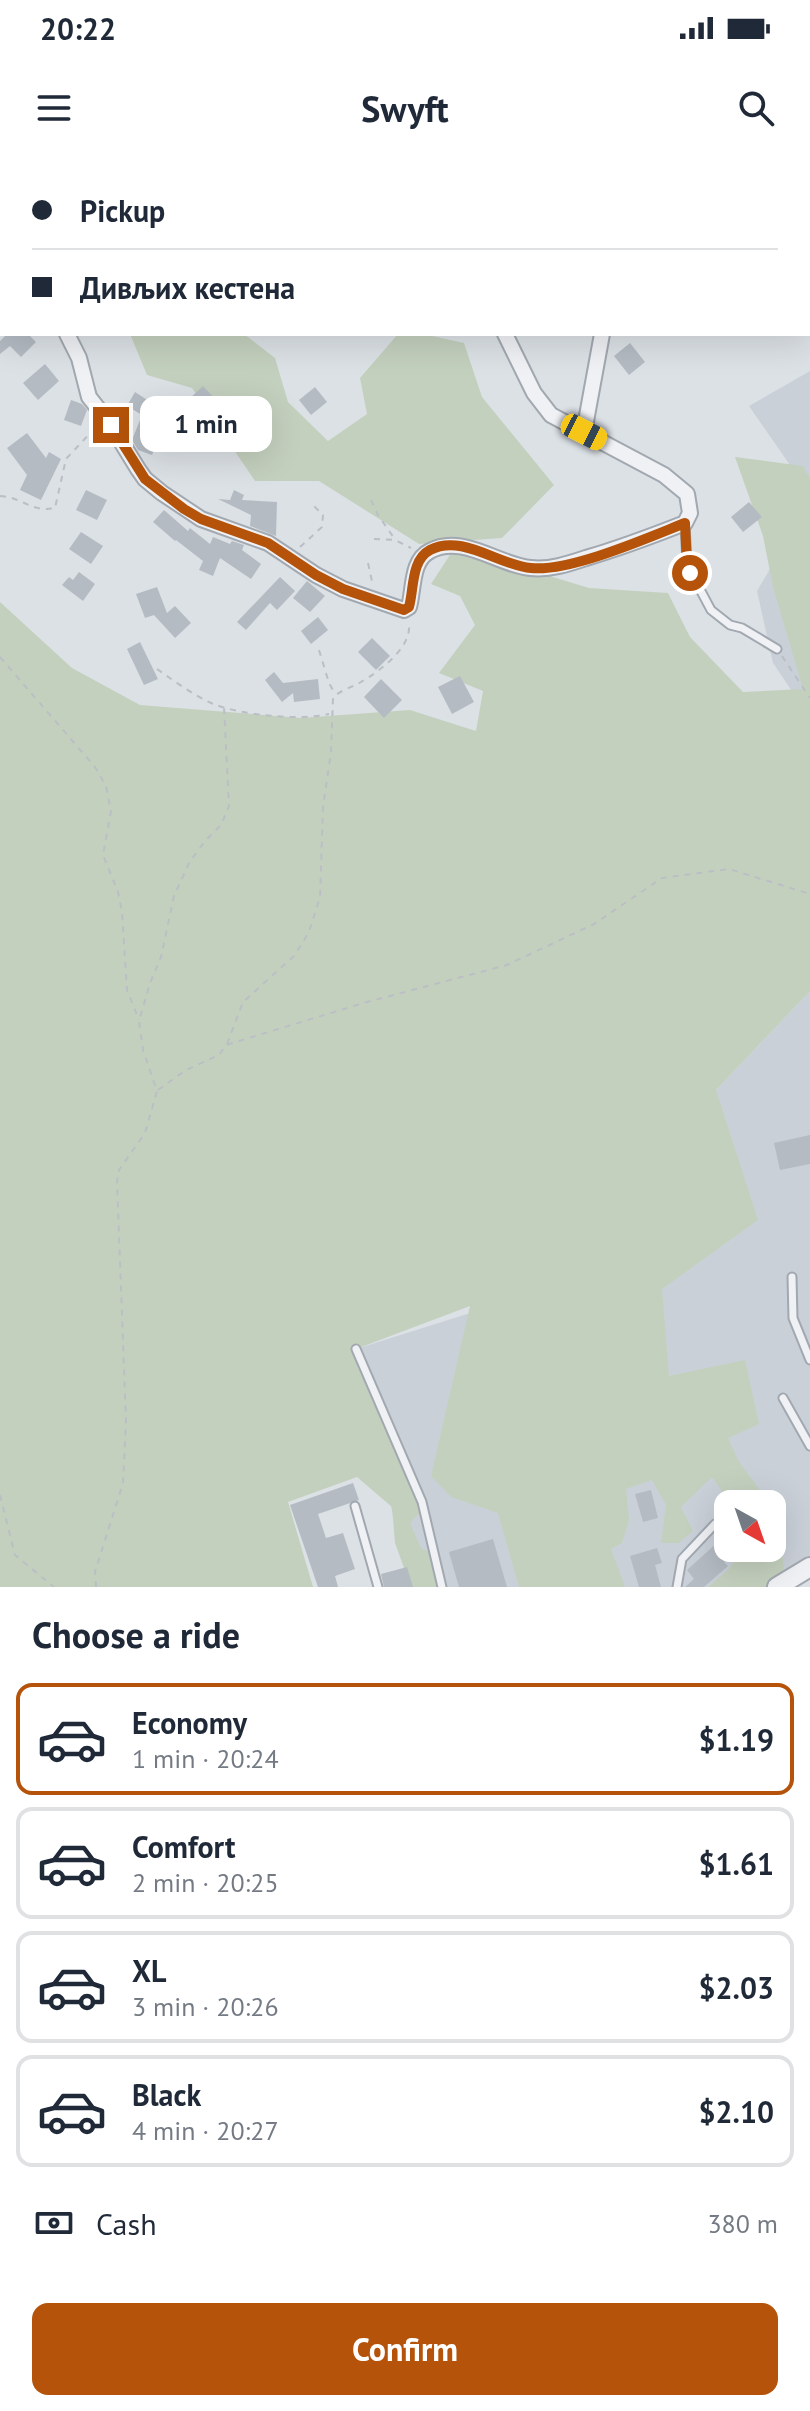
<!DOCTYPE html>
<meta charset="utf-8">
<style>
body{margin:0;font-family:"PT Sans",sans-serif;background:#f6f6f7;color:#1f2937;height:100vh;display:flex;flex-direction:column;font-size:30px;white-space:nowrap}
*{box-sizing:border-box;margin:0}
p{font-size:26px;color:#747a83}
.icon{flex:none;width:44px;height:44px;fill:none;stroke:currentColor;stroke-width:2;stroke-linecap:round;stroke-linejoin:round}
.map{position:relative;height:1427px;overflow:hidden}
.side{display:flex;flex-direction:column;background:#fff;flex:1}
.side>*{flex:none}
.banner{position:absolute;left:0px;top:0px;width:810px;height:176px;box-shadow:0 8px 32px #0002;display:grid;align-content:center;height:176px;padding:0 32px;background:#fff}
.needle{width:52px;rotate:140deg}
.controls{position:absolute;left:714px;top:1330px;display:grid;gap:16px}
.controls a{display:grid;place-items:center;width:72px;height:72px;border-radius:16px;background:#fff;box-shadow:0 8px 32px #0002;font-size:40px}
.end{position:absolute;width:36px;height:36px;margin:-18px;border:10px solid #b45309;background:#fff;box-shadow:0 0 0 4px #fff}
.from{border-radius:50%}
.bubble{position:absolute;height:56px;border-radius:16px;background:#fff;box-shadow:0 8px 32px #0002;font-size:26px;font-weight:700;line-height:56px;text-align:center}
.car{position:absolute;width:24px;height:48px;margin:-24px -12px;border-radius:10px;box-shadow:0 0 6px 2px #0007;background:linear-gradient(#f5c518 24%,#345 0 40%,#f5c518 0 76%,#345 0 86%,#f5c518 0)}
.banner b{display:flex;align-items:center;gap:28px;height:76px;font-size:30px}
.banner b+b{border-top:2px solid #e0e1e3}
.banner i{width:20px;height:20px;background:#1f2937}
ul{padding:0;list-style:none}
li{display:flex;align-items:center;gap:24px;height:112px;margin:0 16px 12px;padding:0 16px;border:4px solid #e0e1e3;border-radius:16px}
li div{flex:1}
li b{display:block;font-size:30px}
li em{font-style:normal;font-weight:700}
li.active{border-color:#b45309}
li>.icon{width:72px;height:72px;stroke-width:1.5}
h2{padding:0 32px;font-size:36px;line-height:96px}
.pay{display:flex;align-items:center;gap:20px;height:88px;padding:0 32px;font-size:30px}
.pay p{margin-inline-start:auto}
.primary-button{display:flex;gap:16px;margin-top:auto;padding:16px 32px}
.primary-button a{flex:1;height:92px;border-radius:16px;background:#b45309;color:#fff;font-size:32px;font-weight:700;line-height:92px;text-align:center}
.status{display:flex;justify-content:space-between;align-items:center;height:56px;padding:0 40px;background:#fff;direction:ltr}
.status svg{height:22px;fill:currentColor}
header{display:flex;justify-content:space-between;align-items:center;height:104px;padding:0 32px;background:#fff;font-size:36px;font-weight:700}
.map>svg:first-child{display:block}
.built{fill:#cad0d8;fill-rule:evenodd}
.green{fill:#c4d0be}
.building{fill:#b4bbc3}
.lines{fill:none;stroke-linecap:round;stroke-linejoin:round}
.service-casing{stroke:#a2a8b0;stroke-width:11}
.minor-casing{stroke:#a2a8b0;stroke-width:18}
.tertiary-casing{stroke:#a2a8b0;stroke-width:22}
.path{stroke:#bbbfc5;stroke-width:2;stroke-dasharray:6 6;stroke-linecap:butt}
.service{stroke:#eff1f5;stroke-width:7}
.minor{stroke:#eff1f5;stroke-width:14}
.tertiary{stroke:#eff1f5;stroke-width:18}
.route{stroke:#b45309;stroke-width:10}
</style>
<div class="status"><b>20:22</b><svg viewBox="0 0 49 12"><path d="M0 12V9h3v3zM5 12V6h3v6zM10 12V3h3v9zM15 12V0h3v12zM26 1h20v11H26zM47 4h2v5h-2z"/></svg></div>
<header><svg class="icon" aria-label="menu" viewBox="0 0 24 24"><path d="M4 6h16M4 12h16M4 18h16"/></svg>Swyft<svg class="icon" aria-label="search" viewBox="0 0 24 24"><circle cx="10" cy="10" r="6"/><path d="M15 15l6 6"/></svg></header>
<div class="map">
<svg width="810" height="1427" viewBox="0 0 810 1427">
<rect width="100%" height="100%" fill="#dce1e6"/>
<g class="built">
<polygon points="810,211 810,334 749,246"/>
<polygon points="810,341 810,558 773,503 757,431"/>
<path d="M810,831V1407L777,1427H409L356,1189L547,1129L716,930ZM728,1344H772V1388H728Z"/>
</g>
<g class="green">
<polygon points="130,174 244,174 275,198 288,242 328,281 367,254 360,218 398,174 423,174 464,183 482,237 554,325 502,378 419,384 319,321 255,321 192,228 147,215"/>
<polygon points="735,297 803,306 810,319 810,831 716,930 758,1060 662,1129 669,1216 745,1200 759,1264 728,1278 738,1300 770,1344 731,1344 712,1317 681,1347 693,1371 679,1383 661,1383 666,1345 652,1320 626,1329 629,1360 622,1383 611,1389 625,1427 519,1427 498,1353 451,1337 431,1316 470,1146 356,1189 423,1349 410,1363 421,1388 433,1394 442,1427 411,1427 395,1383 392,1347 357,1317 288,1342 313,1427 0,1427 0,442 72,508 140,545 301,558 410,550 476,571 483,531 439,513 475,465 460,436 431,424 455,387 589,428 668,433 690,477 743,532 803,529 773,427 763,376"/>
<polygon points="772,1353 783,1399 785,1422 777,1427 708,1427 729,1409 743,1388 772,1388"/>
</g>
<g class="building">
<polygon points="7,174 28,174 36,182 21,197 10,186 0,194 0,181"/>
<polygon points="630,183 645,202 629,215 614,196"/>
<polygon points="45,204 59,221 38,240 23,223"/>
<polygon points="203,226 217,241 195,261 192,258 179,283 161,274 152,295 138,290 132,280 142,255 127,246 135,232 155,245 153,248 170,257"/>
<polygon points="315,227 327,242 311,255 299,240"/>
<polygon points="71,240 82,244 87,250 81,266 64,260"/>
<polygon points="27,273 46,298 49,292 61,299 41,340 20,330 27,315 7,288"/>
<polygon points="86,330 107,340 97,360 76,350"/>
<polygon points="234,330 244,335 242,340 277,342 276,376 250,366 251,355 218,339 230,340"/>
<polygon points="749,342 762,357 743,372 731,357"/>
<polygon points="164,350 188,371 190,368 210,384 213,377 230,384 232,381 244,385 242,390 261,404 251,419 220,398 213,416 199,410 203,401 176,380 175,381 153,362"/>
<polygon points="81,372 103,386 91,404 69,389"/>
<polygon points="79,412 95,424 83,441 62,425 69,417 73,420"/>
<polygon points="280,417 295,431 277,450 270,443 246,470 237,462"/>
<polygon points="307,421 325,436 310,452 293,438"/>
<polygon points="157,427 167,453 175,446 191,463 175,478 154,455 145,458 136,434"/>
<polygon points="318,457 328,470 311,484 301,471"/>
<polygon points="372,478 390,496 376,510 358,492"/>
<polygon points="140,482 158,519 144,525 127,489"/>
<polygon points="274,512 283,523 318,519 320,539 294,542 293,533 282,542 265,520"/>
<polygon points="460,516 474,542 452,554 438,527"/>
<polygon points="381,519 402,540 384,558 364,537"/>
<polygon points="810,975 810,1004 780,1010 774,983"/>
<polygon points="353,1323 359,1340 318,1354 326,1378 343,1373 355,1409 335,1416 338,1427 318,1427 290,1345"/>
<polygon points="651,1330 658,1358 643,1362 635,1334"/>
<polygon points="728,1373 728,1388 740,1388 724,1402 728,1406 704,1427 685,1427 694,1419 687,1410"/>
<polygon points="493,1379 507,1427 459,1427 449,1392"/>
<polygon points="657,1388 662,1403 655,1405 661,1427 639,1427 630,1396"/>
<polygon points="407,1407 413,1427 384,1427 381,1414"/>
</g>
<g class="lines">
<g class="service-casing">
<g id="service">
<polyline points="16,2 17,0"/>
<polyline points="685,363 687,405 711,450 730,465 742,468 777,489"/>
<polyline points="792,1117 793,1158 810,1200"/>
<polyline points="356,1189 422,1342 442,1427"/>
<polyline points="783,1238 810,1286"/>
<polyline points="355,1346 378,1427"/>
<polyline points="677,1427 682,1399 715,1364"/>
</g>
</g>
<g class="minor-casing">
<g id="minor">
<polyline points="173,0 174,2"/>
<polyline points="651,0 652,2"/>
<polyline points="0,106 2,108"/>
<path d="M67,174L79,198L89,237L111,265L138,309L145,319L162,333L201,359L268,383L316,415L343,429L404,450L409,447C414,429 411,400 430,391C462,373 500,406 531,408C550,410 568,404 586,398C620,388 652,376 685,363L690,353L687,334L664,315L551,255L534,233L505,174"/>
<polyline points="584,272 602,174"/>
</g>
</g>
<g class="tertiary-casing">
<polyline id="tertiary" points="777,1427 810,1407"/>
</g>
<g class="path">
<path d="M0,336C22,337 32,353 55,348L66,299L95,268"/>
<polyline points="371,340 378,355 394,378"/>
<polyline points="374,379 395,380 411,388"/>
<polyline points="300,387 322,367 323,355 313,345"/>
<polyline points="368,403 373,426"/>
<polyline points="319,490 329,523 335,534"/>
<polyline points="782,496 810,538"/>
<polyline points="0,497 95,607 106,626 111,651 103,695 118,732 122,752 127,830 139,860"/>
<path d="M157,509C174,521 192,534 211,543C239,555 299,561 329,554"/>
<path d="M227,884L243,842L294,796L309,772L320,737L323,647L331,592L333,538C340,530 351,528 361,522C380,511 411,488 409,465"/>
<polyline points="158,930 186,910 219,895 226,885 367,842 507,805 594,764 662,718 729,709 810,734"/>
<polyline points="0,1335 15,1395 54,1427"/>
<polyline points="96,1427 95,1412 123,1323 126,1261 117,1022 119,1010 145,973 157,931 143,890 139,861 150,823 161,797 174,736 189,703 205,681 221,665 229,646 224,547"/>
</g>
<use href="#service" class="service"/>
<use href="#minor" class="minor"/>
<use href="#tertiary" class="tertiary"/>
</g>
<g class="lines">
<path class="route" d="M111,265L145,319L184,349L201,359L268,383L316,415L343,429L404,450L409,447C414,429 411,400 430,390C462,373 500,406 531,408C570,412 647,378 685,363L687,405L690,413"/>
</g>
</svg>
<div class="controls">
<a><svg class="needle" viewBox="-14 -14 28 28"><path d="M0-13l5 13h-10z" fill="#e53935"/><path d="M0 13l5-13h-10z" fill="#747a83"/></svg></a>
</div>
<i class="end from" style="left:690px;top:413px"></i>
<i class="end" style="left:111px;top:265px"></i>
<div class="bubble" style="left:140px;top:236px;width:132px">1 min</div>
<i class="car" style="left:584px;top:272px;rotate:117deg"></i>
<div class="banner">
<b><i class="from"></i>Pickup</b>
<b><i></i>Дивљих кестена</b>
</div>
</div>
<section class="side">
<h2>Choose a ride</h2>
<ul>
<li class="active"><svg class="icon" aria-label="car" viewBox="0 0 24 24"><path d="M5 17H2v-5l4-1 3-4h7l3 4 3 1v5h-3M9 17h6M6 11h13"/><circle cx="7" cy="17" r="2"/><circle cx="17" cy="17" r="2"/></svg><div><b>Economy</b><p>1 min · 20:24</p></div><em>$1.19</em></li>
<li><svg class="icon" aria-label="car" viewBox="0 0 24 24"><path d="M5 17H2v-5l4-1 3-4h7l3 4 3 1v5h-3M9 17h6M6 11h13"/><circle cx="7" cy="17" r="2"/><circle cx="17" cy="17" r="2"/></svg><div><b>Comfort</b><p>2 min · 20:25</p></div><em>$1.61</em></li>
<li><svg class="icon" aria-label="car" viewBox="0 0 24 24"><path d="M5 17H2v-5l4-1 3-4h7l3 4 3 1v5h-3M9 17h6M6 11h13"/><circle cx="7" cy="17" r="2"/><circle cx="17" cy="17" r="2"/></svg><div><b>XL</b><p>3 min · 20:26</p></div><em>$2.03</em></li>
<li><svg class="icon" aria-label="car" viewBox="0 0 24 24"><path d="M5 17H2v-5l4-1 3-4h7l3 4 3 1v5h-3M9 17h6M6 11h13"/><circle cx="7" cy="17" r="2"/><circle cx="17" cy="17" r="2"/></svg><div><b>Black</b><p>4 min · 20:27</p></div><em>$2.10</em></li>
</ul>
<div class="pay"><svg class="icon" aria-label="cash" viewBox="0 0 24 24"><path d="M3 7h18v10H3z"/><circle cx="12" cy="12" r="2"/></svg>Cash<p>380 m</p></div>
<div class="primary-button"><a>Confirm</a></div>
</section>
